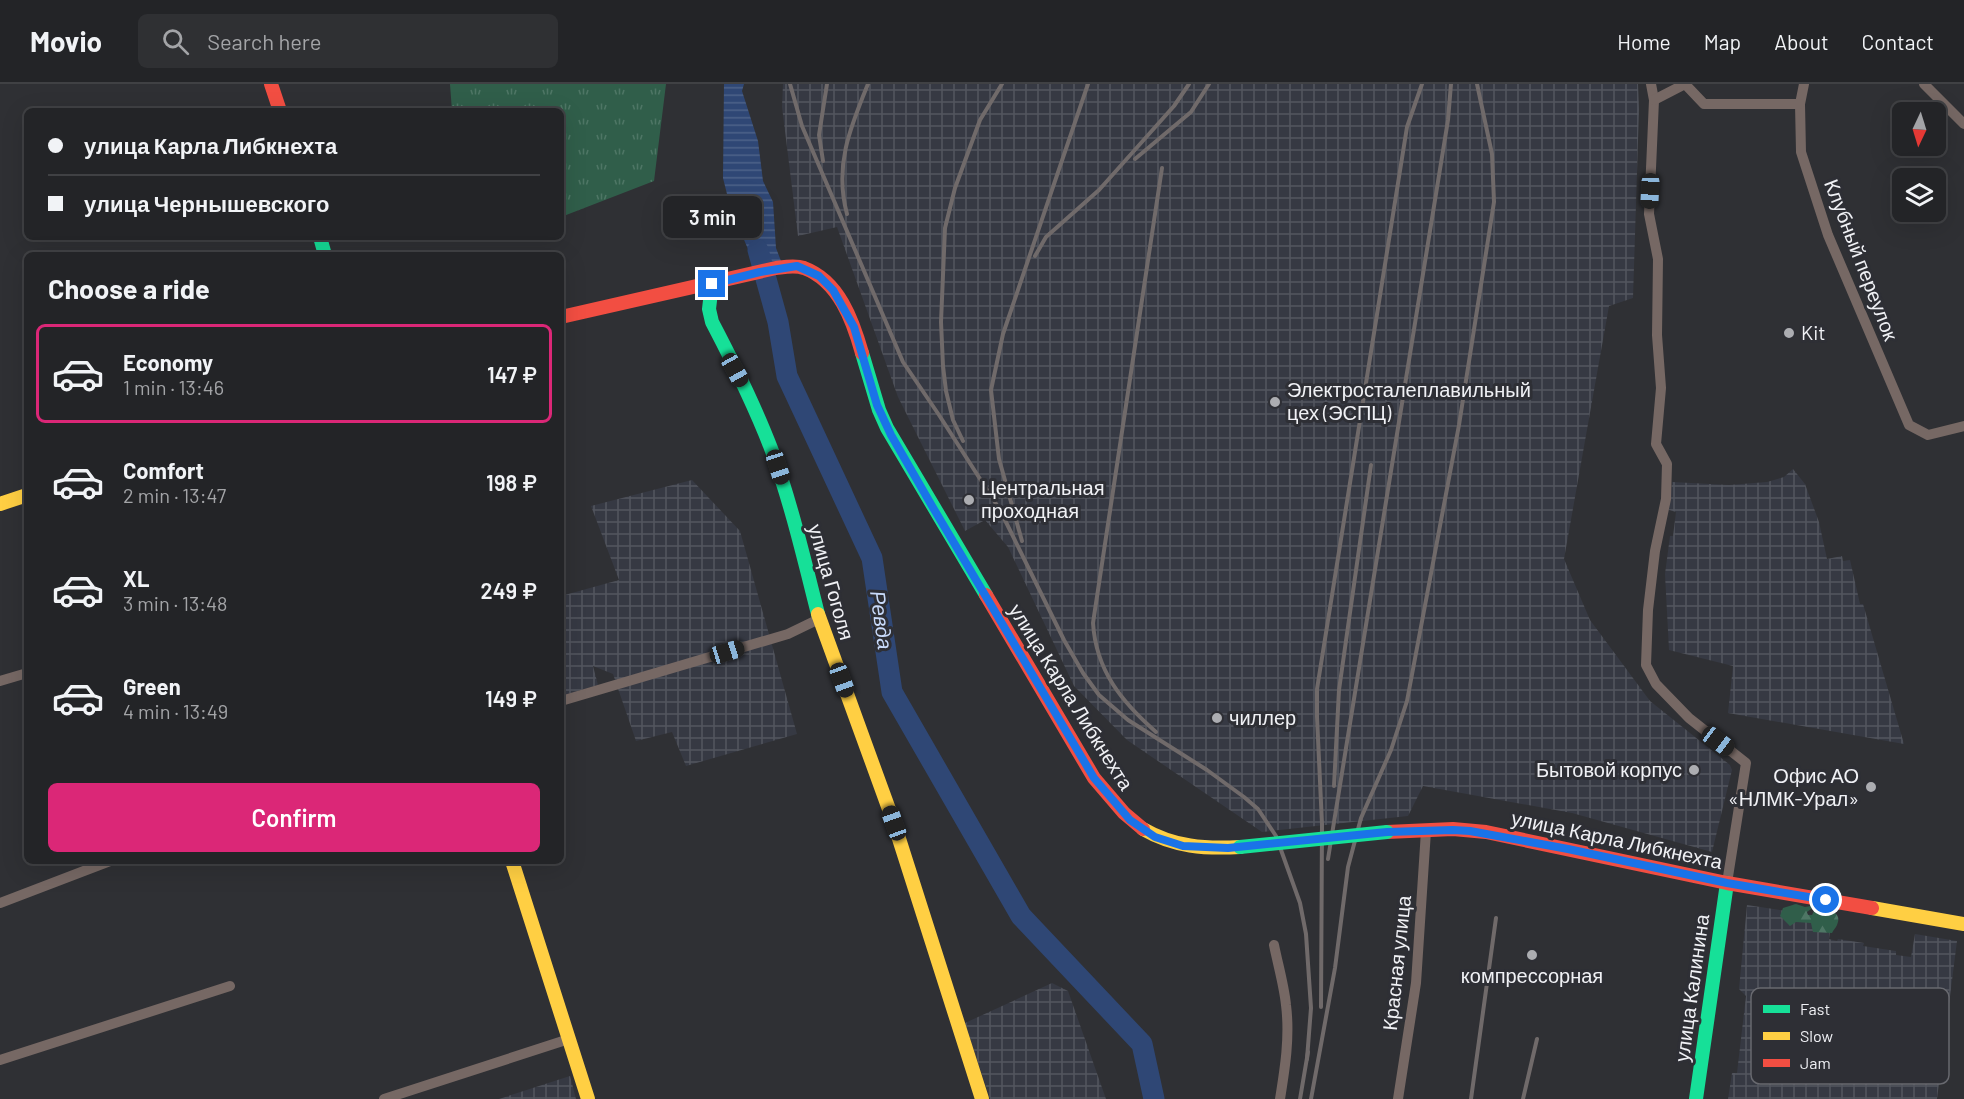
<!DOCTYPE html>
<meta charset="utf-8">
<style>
body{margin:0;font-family:Barlow,sans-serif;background:#2f3033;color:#f1f3f6;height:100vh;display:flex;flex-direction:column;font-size:22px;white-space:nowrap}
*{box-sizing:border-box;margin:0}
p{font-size:20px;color:#a3a4a7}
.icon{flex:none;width:33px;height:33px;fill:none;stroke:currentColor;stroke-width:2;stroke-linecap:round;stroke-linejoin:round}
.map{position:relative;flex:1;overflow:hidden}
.side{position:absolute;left:24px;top:168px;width:540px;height:612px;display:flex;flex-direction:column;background:#232427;border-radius:9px;box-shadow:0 6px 24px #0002,0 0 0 2px #404144}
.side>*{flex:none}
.banner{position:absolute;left:24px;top:24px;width:540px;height:132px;border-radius:9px;box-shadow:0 6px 24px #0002,0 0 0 2px #404144;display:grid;align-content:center;height:132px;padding:0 24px;background:#232427}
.needle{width:39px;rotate:184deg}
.tools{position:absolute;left:1892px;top:18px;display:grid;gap:12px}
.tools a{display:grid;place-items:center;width:54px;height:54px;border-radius:9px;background:#232427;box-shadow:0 6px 24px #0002,0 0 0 2px #404144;font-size:30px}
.end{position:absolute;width:27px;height:27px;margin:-14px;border:8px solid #1a73e8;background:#fff;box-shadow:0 0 0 3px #fff}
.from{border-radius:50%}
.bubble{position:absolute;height:42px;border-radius:9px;background:#232427;box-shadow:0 6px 24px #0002,0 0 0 2px #404144;font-size:20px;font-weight:600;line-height:42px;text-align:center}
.car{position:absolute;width:18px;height:36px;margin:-18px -9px;border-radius:8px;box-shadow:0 0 4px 2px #0007;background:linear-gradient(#222 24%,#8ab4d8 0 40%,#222 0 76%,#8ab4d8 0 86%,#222 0)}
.banner b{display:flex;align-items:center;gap:21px;height:57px;font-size:22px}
.banner b+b{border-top:2px solid #404144}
.banner i{width:15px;height:15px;background:#f1f3f6}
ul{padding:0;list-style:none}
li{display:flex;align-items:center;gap:18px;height:99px;margin:0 12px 9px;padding:0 12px;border:3px solid transparent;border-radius:9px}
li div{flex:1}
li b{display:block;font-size:22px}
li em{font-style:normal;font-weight:600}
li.on{border-color:#db2777}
li>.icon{width:54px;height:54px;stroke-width:1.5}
h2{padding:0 24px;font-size:27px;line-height:72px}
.action{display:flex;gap:12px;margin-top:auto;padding:12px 24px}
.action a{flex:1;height:69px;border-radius:9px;background:#db2777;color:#fff;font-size:24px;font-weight:600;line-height:69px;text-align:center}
header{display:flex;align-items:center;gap:36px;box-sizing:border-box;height:84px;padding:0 30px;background:#232427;border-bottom:2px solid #404144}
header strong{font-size:28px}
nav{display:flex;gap:33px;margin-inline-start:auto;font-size:21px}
.search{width:420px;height:54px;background:#2f3033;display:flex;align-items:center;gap:15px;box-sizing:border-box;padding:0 21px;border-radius:9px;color:#a3a4a7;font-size:22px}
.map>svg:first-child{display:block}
.industrial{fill:url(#industrial-grid)}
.grass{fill:url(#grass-tufts)}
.forest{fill:url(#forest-firs)}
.water{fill:url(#water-rules)}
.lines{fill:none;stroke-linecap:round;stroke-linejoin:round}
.river{stroke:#2f4775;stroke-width:21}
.street{stroke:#766864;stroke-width:10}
.fast{stroke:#16e098;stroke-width:14}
.slow{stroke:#ffcf43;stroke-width:14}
.jam{stroke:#f24e42;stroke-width:14}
.rail{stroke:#706a6a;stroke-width:4}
.fast-bridge{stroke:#16e098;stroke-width:14}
.route{stroke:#1a73e8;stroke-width:8}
.poi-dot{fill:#acadb1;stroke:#2e2f35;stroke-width:2}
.labels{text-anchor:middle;stroke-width:6;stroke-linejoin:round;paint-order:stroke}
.street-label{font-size:20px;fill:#f0f1f5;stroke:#2e2f35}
.poi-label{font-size:20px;fill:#f0f1f5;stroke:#2e2f35;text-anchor:start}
.water-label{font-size:21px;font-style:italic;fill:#c8dafa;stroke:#2e2f35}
.key{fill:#2e2f35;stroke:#68696f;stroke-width:1.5}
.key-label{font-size:16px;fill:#f0f1f5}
</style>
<header>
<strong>Movio</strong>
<div class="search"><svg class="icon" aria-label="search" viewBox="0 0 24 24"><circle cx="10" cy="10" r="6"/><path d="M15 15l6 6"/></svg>Search here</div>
<nav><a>Home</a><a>Map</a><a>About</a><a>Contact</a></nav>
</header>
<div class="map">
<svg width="1964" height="1015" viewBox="0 0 1964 1015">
<defs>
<pattern id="industrial-grid" width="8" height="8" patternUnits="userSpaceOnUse" patternTransform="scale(1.5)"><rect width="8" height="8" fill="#363943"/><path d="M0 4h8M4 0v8" fill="none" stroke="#53565f"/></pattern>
<pattern id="grass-tufts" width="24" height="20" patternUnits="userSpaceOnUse" patternTransform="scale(1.5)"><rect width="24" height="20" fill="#305e4a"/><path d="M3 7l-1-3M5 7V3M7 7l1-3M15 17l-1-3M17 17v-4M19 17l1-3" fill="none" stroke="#4e7665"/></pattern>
<pattern id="forest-firs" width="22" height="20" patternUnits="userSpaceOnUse" patternTransform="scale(1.5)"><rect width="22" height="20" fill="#305e4a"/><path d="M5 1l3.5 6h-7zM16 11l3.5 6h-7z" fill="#4e7665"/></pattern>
<pattern id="water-rules" width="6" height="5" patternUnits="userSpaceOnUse" patternTransform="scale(1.5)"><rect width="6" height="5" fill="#2f4775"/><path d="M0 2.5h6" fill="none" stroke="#4d6289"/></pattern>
</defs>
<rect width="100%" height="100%" fill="#2f3034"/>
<g class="industrial">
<polygon points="783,0 1638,0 1639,25 1633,214 1609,222 1564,475 1590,536 1650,617 1730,681 1732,686 1712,768 1572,729 1423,702 1408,732 1262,748 1127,656 1074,602 1008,463 985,436 965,447 898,313 837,143 798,152 782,23"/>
<polygon points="1793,385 1805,400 1819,438 1827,475 1842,472 1843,477 1850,476 1860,520 1863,520 1904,660 1728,629 1733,582 1669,566 1665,490 1670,452 1673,452 1676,428 1669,426 1672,398 1729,401 1767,398 1784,393"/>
<polygon points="692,396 740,447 797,650 686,682 672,648 636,657 613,590 593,582 598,601 561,612 561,512 619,496 591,422"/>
<polygon points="1747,821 1832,834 1829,855 1837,857 1838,855 1864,859 1863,862 1896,867 1896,871 1911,873 1915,850 1957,857 1937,1015 1728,1015 1732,989 1737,989 1746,912 1739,905"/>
<polygon points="1052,899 1068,907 1106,1015 990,1015 965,939"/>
<polygon points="570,992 576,1015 499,1015"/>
</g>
<polygon class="grass" points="450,0 666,0 654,97 561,133 561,27 452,27"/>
<path class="forest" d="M1796,820L1805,823L1811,822V825L1807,828L1808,831H1812L1815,825C1824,823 1844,827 1837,841C1836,844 1833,846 1832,849L1813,848L1811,839L1796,838L1790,842L1780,832L1783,824Z"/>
<polygon class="water" points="724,0 744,0 742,7 758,57 763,97 773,118 776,164 781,177 755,182 730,122 723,94"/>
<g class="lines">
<polyline class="river" points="758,166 778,238 787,292 872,474 892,608 1021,832 1142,960 1154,1015"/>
<g class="street">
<polyline points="1651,0 1654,16 1649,130 1658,175 1657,251 1661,304 1656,360 1667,380 1666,415 1655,467 1648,526 1646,581 1656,600 1689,634 1746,679 1727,799"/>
<polyline points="1804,0 1800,20 1801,68 1828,151 1909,341 1928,351 1964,342"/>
<polyline points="1924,0 1964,40"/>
<polyline points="1654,16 1685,0 1704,20 1800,20"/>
<polyline points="0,597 27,589"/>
<polyline points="561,617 788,550 819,535"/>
<polyline points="0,819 110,777"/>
<path d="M1274,861C1278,881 1284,901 1286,921C1290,953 1285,984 1280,1015"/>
<polyline points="0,976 230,902"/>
<polyline points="384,1015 569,955"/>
<polyline points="1398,1015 1416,899 1426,747"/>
</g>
<g class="fast">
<polyline points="320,153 325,171"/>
<path d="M712,200L709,225L712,238C734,280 755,322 772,367C791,419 804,475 818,530"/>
<polyline points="862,269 879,326 887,344 986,511"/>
<polyline points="1696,1015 1727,799"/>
</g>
<g class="slow">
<polyline points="0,420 27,411"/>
<polyline points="818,530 894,739 982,1015"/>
<path d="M1143,745C1174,763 1205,765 1240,763"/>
<polyline points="512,777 588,1015"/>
<polyline points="1872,824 1964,840"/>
</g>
<g class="jam">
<polyline points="271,0 280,27"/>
<path d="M561,233L776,184C785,183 795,181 804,184C839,197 853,237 862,269"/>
<polyline points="986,511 1094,694 1124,729 1143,745"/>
<polyline points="1387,748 1453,745 1486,748 1727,799 1872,824"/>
</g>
<g class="rail">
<polyline points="790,0 802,42 903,278 939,331 1000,426 1064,556 1083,589 1099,611 1128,636 1207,686 1244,713 1258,725 1276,752 1300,819 1306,850 1311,924 1307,975"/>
<polyline points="1135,75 1191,28 1209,0"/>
<polyline points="823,77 819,51 827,0"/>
<path d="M847,130C834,82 850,44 868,0"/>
<polyline points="1035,172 1046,153 1099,106 1174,22 1189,0"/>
<polyline points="963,357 953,336 946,307 943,282 941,238 945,144 955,104 980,36 1002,0"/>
<polyline points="1022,457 999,375 991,306 1003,250 1088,0"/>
<path d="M1156,648C1122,618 1096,587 1093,539L1162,84"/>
<polyline points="1334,702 1339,606 1371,381"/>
<polyline points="1328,775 1448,36 1451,0"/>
<polyline points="1321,923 1322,740 1317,633 1317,605 1407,43 1422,0"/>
<polyline points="1300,1015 1308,968"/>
<polyline points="1311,1015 1335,884 1348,783 1361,734 1391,666 1407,617 1459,341 1494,118 1492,70 1477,0"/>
<polyline points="1471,1015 1496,834"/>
<polyline points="1523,1015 1537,955"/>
</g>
<polyline class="fast-bridge" points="1240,763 1387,748"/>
</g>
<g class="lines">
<polyline class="route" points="712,200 760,188 797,182 819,192 833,206 854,243 877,321 891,351 932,422 1094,694 1130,736 1155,753 1183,762 1228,764 1387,748 1453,746 1470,747 1568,765 1727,799 1826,816"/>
</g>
<g class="poi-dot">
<circle cx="1789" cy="249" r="6"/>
<circle cx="1275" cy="318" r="6"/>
<circle cx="969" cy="416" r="6"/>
<circle cx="1217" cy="634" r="6"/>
<circle cx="1694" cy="686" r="6"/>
<circle cx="1871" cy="703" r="6"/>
<circle cx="1532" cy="871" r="6"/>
</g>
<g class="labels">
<g class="street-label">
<text transform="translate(1861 176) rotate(69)" y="7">Клубный переулок</text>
<text transform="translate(831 498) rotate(74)" y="7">улица Гоголя</text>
<text transform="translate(1071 613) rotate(58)" y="7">улица Карла Либкнехта</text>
<text transform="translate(1617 756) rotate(12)" y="7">улица Карла Либкнехта</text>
<text transform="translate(1397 879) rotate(-84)" y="7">Красная улица</text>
<text transform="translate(1692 904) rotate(-82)" y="7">улица Калинина</text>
</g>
<g class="poi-label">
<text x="1801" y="256">Kit</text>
<text x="1287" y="313">Электросталеплавильный<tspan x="1287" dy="23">цех (ЭСПЦ)</tspan></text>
<text x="981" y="411">Центральная<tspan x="981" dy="23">проходная</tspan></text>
<text x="1229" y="641">чиллер</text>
<text x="1682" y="693" text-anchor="end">Бытовой корпус</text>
<text x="1859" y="699" text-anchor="end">Офис АО<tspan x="1859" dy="23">«НЛМК-Урал»</tspan></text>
<text x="1532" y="899" text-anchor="middle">компрессорная</text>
</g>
<g class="water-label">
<text transform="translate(881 536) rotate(82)" y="7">Ревда</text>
</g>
</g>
<rect x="1751" y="904" width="198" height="96" rx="9" class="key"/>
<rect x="1763" y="921" width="27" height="8" fill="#16e098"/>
<rect x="1763" y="948" width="27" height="8" fill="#ffcf43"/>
<rect x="1763" y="975" width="27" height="8" fill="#f24e42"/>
<g class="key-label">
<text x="1800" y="931">Fast</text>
<text x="1800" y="958">Slow</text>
<text x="1800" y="985">Jam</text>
</g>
</svg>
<div class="tools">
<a><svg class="needle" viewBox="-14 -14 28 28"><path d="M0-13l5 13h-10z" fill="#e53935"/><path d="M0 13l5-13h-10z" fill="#a3a4a7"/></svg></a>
<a><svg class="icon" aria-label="layers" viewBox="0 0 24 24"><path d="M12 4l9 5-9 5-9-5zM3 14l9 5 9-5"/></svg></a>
</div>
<i class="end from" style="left:1826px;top:816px"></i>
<i class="end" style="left:712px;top:200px"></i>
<div class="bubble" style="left:663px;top:112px;width:99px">3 min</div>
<i class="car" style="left:1650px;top:107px;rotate:183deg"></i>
<i class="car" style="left:735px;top:286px;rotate:151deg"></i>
<i class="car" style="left:778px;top:383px;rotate:162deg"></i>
<i class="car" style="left:727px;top:568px;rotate:73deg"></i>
<i class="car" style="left:842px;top:596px;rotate:160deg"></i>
<i class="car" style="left:1718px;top:657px;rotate:127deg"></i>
<i class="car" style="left:894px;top:739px;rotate:340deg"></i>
<div class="banner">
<b><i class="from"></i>улица Карла Либкнехта</b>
<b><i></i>улица Чернышевского</b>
</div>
<section class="side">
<h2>Choose a ride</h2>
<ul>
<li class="on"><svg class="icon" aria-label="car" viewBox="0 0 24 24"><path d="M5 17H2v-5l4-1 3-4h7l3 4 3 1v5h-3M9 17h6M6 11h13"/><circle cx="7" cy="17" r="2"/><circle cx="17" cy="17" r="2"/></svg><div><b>Economy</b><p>1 min · 13:46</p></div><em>147 ₽</em></li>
<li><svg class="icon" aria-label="car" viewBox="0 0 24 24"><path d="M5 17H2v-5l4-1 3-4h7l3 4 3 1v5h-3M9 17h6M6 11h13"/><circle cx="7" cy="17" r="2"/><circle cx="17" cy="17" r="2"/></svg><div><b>Comfort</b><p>2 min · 13:47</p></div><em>198 ₽</em></li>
<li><svg class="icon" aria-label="car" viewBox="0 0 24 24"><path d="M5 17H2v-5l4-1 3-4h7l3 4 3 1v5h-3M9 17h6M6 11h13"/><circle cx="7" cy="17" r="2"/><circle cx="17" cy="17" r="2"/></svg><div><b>XL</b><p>3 min · 13:48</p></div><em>249 ₽</em></li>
<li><svg class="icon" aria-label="car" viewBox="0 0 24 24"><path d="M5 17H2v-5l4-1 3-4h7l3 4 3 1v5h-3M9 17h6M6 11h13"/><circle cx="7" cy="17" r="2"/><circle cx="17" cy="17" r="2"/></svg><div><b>Green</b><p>4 min · 13:49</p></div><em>149 ₽</em></li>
</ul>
<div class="action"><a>Confirm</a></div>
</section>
</div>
